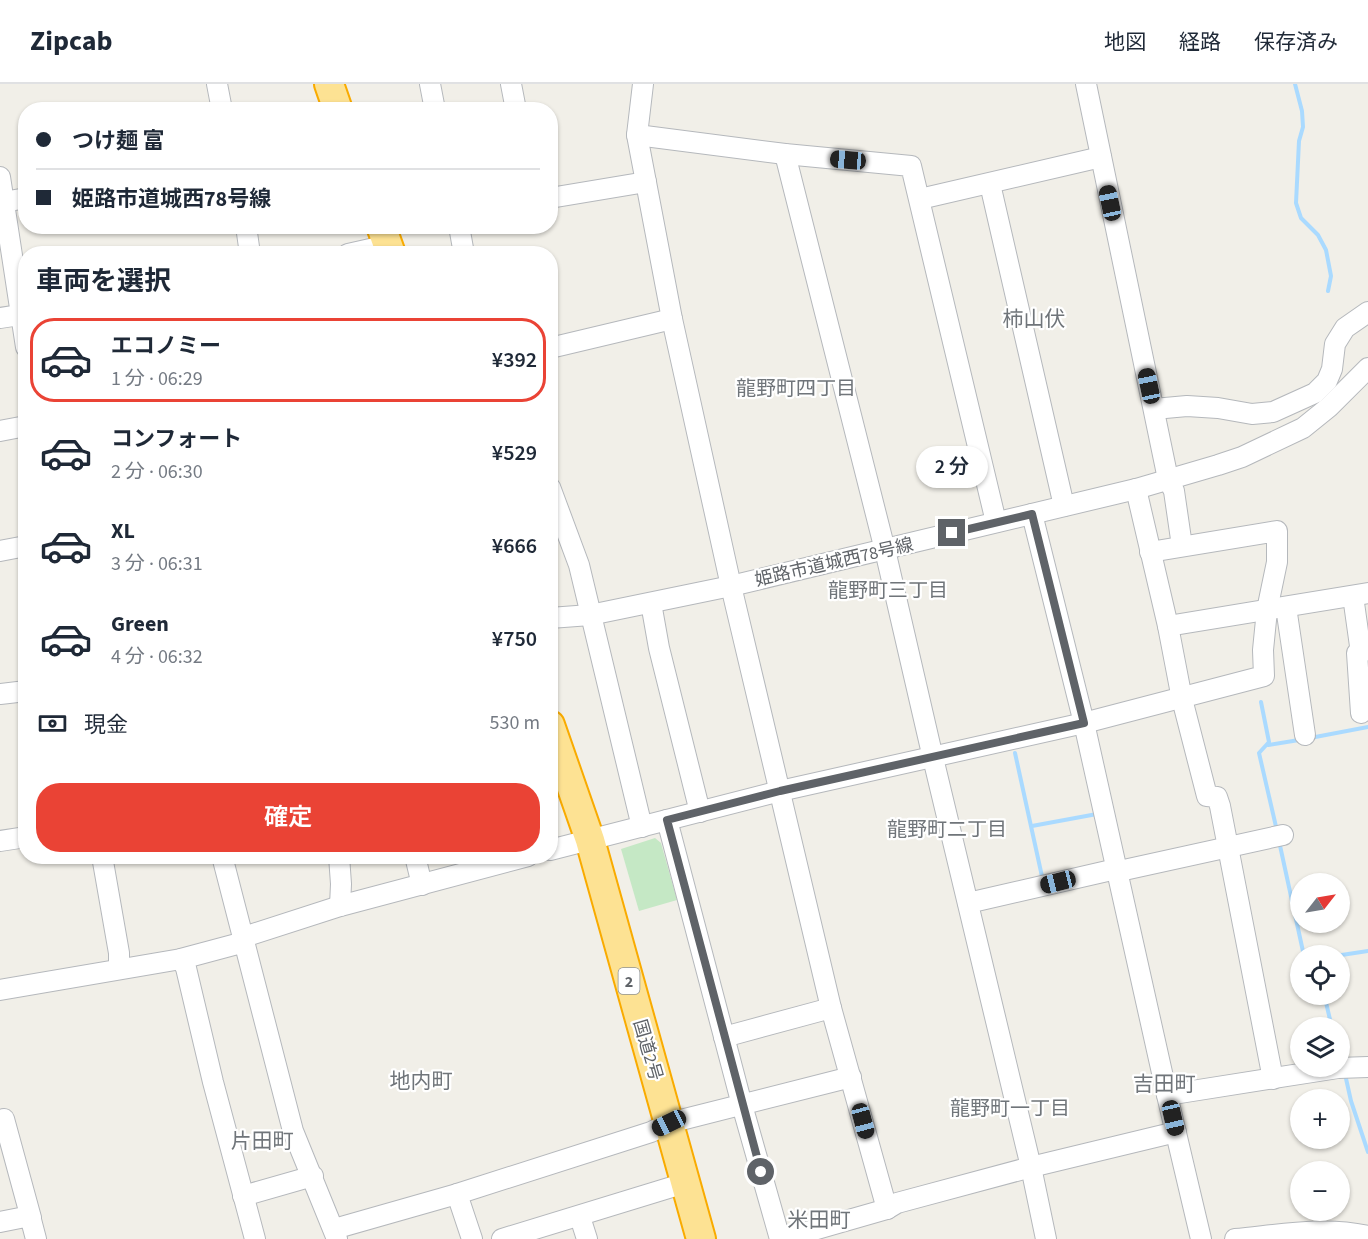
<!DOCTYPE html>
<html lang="ja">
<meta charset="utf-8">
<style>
body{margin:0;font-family:"Source Sans 3","Noto Sans JP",sans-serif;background:#f2f2f3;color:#1f2937;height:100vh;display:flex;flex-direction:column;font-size:22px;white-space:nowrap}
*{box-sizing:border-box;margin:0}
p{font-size:20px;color:#747a83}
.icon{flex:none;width:33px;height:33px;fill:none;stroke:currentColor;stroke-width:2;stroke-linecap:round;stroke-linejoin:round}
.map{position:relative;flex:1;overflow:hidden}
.details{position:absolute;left:18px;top:162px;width:540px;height:618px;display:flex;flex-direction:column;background:#fff;border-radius:24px;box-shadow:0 2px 4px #0004}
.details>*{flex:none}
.top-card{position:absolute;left:18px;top:18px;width:540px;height:132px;border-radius:24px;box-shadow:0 2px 4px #0004;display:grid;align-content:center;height:132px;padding:0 18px;background:#fff}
.needle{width:39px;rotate:59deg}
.tools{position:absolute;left:1290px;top:789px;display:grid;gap:12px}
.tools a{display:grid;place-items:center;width:60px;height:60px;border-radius:50%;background:#fff;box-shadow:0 2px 4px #0004;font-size:30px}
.end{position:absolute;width:27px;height:27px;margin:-14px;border:8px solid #5f6368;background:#fff;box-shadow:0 0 0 3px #fff}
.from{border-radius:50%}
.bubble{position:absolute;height:42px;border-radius:21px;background:#fff;box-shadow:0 2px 4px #0004;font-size:20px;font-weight:600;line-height:42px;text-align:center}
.car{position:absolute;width:18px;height:36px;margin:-18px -9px;border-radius:8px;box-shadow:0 0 4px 2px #0007;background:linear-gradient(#222 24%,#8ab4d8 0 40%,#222 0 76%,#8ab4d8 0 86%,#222 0)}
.top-card b{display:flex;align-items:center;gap:21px;height:57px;font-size:22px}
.top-card b+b{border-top:2px solid #e0e1e3}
.top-card i{width:15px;height:15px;background:#1f2937}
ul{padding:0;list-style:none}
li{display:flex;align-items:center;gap:18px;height:84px;margin:0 12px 9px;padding:0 6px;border:3px solid transparent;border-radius:24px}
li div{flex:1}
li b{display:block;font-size:22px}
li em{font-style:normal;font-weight:600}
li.active{border-color:#ea4335}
li>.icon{width:54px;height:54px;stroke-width:1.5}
h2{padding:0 18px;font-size:27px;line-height:72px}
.pay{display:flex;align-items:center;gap:15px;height:66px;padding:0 18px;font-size:22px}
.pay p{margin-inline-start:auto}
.button{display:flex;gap:12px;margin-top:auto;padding:12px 18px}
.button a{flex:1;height:69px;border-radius:24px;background:#ea4335;color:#fff;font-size:24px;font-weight:600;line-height:69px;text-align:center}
header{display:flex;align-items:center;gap:36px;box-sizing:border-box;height:84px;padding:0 30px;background:#fff;border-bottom:2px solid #e0e1e3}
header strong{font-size:28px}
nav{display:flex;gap:33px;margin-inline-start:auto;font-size:21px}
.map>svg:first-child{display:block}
.green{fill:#c5e8c5}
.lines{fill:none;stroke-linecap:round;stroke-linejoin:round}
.stream{stroke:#aadaff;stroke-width:4}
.minor-casing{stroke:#b5b8bc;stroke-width:22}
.highway-casing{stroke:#f9ab00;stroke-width:32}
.minor{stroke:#fff;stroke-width:20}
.highway{stroke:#fde293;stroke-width:28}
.route{stroke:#5f6368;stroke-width:8}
.labels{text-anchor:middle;stroke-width:4.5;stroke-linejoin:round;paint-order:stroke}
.shield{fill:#fff;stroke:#8f9295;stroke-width:1.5}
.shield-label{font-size:16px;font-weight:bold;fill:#5f6368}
.street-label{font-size:18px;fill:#5f6368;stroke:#fff}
.neighbourhood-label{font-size:20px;fill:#70757a;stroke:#fff}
.quarter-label{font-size:21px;fill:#70757a;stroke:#fff}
</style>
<header>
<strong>Zipcab</strong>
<nav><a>地図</a><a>経路</a><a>保存済み</a></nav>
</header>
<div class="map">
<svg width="1368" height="1155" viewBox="0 0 1368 1155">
<rect width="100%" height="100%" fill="#f1efe8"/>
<polygon class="green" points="655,754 661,759 677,816 639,827 621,765"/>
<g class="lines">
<g class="stream">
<polyline points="1295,0 1302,27 1303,43 1299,57 1296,119 1301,134 1318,151 1326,166 1331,192 1328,207"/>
<polyline points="1261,618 1269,658 1259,669 1277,747"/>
<polyline points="1310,654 1368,643"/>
<polyline points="1268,661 1299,656"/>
<polyline points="1015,669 1043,797"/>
<polyline points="1032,742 1097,730"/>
<polyline points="1279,757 1304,872"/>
<polyline points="1335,872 1368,867"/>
<polyline points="1324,910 1332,944"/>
<polyline points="1345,990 1351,1017 1368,1068"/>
</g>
<g class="minor-casing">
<g id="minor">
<polyline points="217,0 222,26"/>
<polyline points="430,0 435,26"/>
<polyline points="511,0 516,26"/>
<polyline points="643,0 637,51 672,235 731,502 831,924 887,1125"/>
<polyline points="1086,0 1168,395 1174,407 1182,462"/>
<polyline points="637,51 785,70 911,82 996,438"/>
<polyline points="785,70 885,466 933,674 1031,1083 1046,1155"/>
<polyline points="0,93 26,263"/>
<polyline points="990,100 1064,422"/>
<polyline points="550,114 646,98"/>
<polyline points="920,115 1101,73"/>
<polyline points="4,118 26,114"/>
<polyline points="246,142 250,170"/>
<polyline points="459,142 464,170"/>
<polyline points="348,170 388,161"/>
<polyline points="0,234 26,230"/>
<polyline points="550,264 672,235"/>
<polyline points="1154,325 1187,322 1218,324 1252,330 1273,328 1315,309 1327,297 1332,285 1335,260 1345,244 1368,228"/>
<polyline points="0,347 26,342"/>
<polyline points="550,403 579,481 642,743"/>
<polyline points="1136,405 1168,542 1182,615 1207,712 1217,713 1220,722 1273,995"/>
<polyline points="1032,430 1084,639 1167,1011 1201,1155"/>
<polyline points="0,467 26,462"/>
<polyline points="1353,512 1361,569 1357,569 1361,629"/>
<polyline points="651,519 659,564 700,728"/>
<polyline points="1286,523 1305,651"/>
<polyline points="550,534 590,531 731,502 1136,405 1218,381 1242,373 1303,344 1329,323 1368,284"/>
<polyline points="1168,542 1368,509"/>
<polyline points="0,610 26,607"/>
<polyline points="667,736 742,1021 780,1155"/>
<polyline points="0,757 26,753"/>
<polyline points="550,766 780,707 1084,639 1264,592 1263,566 1267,526 1277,478 1277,447 1150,468"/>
<polyline points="102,772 119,869 119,885"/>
<polyline points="222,772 293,1047 337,1155"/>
<polyline points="339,772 341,800 340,822"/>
<polyline points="415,772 422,801"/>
<polyline points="968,819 1116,785 1124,786 1283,751"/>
<polyline points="181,875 186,884 213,998 255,1155"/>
<polyline points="0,906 181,875 237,860 244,853 340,822 528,772"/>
<polyline points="724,953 831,924"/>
<polyline points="1167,1011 1338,984 1368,983"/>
<polyline points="0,1036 4,1035 31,1134"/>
<polyline points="457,1110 472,1155"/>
<polyline points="243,1112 313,1092"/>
<polyline points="580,1133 587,1155"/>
<polyline points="0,1138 30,1132 36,1155"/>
<polyline points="334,1145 457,1110 651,1048 669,1039 851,993"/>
<polyline points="502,1155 685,1099"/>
<polyline points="782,1155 887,1125 897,1119 1031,1083 1176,1048"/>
<path d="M1235,1155C1279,1151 1324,1142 1368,1152"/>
</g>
</g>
<g class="highway-casing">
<g id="highway">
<polyline points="329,0 338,26"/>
<polyline points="381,142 391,170"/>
<polyline points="550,641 590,756 701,1155"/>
</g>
</g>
<use href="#minor" class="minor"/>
<use href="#highway" class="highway"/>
</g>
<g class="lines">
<polyline class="route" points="761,1088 667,736 780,707 1084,639 1032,430 952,449"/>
</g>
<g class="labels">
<rect class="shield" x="618.5" y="884" width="21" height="26" rx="4.5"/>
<g class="shield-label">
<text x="629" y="903">2</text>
</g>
<g class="street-label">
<text transform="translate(834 478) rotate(-13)" y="6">姫路市道城西78号線</text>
<text transform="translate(648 966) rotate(74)" y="6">国道2号</text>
</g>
<g class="neighbourhood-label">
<text x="796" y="311">龍野町四丁目</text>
<text x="888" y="513">龍野町三丁目</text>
<text x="947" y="752">龍野町二丁目</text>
<text x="1010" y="1031">龍野町一丁目</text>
</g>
<g class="quarter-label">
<text x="1034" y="242">柿山伏</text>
<text x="421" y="1004">地内町</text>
<text x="1164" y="1007">吉田町</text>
<text x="262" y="1064">片田町</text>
<text x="819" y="1143">米田町</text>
</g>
</g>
</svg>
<div class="tools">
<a><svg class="needle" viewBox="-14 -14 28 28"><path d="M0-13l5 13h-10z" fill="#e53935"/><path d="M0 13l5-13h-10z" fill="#747a83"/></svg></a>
<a><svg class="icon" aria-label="locate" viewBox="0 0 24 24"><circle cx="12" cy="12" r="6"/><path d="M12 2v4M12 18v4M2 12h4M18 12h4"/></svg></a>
<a><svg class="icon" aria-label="layers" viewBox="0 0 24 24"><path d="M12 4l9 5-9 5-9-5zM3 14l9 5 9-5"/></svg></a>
<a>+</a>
<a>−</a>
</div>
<i class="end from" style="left:761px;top:1088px"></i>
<i class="end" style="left:952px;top:449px"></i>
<div class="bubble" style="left:916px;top:362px;width:72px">2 分</div>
<i class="car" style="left:848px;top:76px;rotate:275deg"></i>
<i class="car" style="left:1110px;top:119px;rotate:348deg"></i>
<i class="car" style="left:1149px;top:302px;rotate:348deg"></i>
<i class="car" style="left:1058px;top:798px;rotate:256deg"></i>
<i class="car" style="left:1173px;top:1034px;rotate:167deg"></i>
<i class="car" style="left:863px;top:1037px;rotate:165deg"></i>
<i class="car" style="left:669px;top:1039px;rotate:244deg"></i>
<div class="top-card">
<b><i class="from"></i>つけ麺 富</b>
<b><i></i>姫路市道城西78号線</b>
</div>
<section class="details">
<h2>車両を選択</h2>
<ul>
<li class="active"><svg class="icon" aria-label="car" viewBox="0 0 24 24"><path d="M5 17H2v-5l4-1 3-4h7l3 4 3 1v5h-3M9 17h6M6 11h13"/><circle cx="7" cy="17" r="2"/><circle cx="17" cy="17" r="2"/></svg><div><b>エコノミー</b><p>1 分 · 06:29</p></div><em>¥392</em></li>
<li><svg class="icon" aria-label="car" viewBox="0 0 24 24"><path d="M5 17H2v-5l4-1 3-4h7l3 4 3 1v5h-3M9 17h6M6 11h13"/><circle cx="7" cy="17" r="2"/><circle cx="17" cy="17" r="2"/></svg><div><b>コンフォート</b><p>2 分 · 06:30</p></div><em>¥529</em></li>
<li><svg class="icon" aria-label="car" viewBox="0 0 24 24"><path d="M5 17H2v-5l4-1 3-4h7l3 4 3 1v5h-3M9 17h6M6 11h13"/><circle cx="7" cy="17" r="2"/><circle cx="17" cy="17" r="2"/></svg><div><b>XL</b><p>3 分 · 06:31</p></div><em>¥666</em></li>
<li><svg class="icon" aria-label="car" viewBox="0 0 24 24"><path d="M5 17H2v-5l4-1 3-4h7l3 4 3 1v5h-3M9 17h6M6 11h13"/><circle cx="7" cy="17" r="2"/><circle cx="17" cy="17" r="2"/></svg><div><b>Green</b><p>4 分 · 06:32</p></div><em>¥750</em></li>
</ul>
<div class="pay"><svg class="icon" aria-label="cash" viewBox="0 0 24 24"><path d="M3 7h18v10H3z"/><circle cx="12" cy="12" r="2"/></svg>現金<p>530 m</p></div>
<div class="button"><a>確定</a></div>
</section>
</div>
